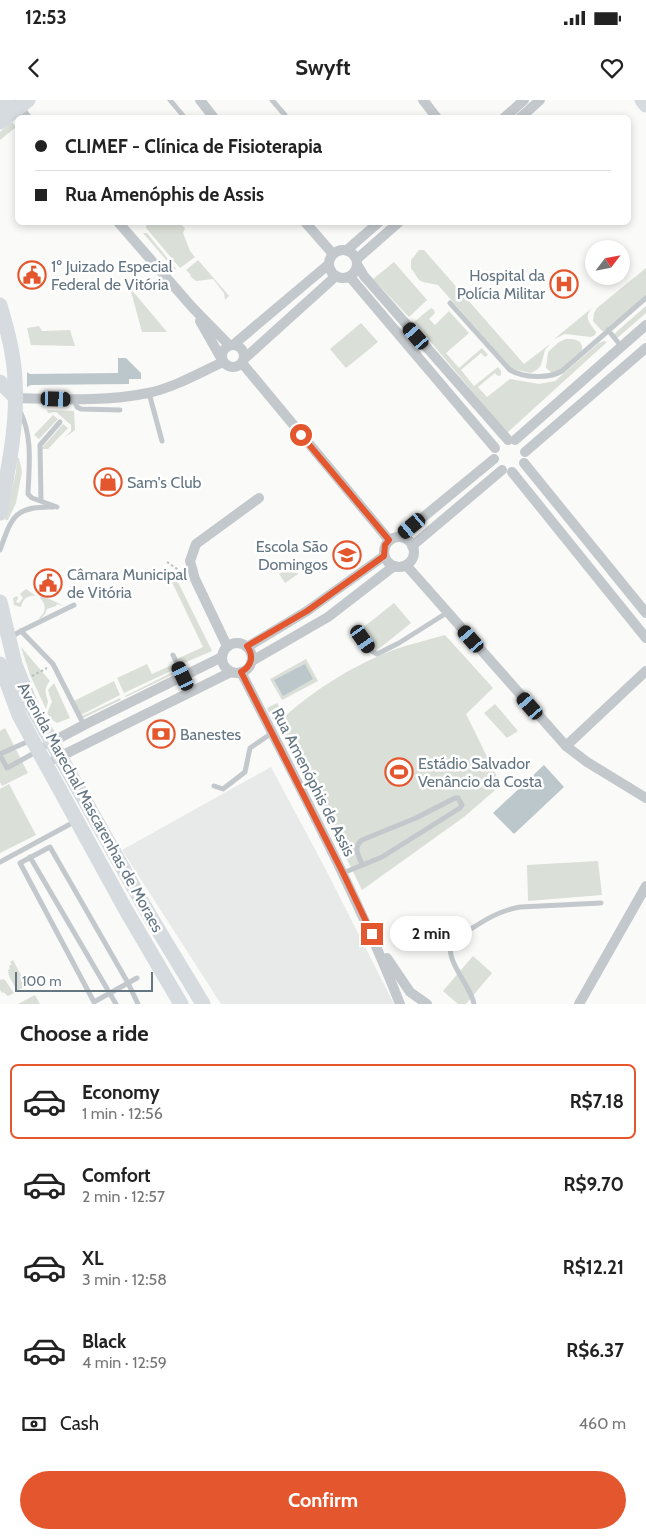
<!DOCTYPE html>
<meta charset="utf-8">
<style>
body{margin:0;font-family:Cabin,sans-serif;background:#f2f2f2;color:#222;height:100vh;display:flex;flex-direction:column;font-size:19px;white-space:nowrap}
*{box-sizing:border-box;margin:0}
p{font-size:16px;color:#767676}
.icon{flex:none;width:28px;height:28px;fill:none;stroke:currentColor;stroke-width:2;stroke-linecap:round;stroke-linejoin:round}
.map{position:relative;height:904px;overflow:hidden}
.panel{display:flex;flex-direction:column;background:#fff;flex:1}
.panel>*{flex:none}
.guide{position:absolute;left:15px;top:15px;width:616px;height:110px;border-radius:8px;box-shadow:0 2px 8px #0003;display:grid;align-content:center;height:110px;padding:0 20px;background:#fff}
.needle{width:32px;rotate:58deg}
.buttons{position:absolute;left:585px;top:140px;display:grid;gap:10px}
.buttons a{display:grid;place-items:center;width:45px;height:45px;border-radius:50%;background:#fff;box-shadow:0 2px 8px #0003;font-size:25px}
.scale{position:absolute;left:15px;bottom:12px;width:138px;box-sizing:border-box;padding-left:5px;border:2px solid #657683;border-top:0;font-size:14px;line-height:18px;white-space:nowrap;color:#657683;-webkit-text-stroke:4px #fff;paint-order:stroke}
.end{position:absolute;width:22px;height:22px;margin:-11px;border:6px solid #e4572e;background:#fff;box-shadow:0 0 0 2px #fff}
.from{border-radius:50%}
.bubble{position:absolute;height:35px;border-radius:18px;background:#fff;box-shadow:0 2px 8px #0003;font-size:16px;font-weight:700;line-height:35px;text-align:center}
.car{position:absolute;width:15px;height:30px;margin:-15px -8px;border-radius:6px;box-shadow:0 0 4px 1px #0007;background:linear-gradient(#222 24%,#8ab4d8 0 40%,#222 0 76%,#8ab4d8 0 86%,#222 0)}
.guide b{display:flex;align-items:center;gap:18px;height:48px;font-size:19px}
.guide b+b{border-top:1px solid #e0e0e0}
.guide i{width:12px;height:12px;background:#222}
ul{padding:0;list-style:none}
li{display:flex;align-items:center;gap:15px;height:75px;margin:0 10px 8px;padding:0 10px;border:2px solid transparent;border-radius:8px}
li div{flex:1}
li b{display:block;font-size:19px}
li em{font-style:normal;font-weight:700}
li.selected{border-color:#e4572e}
li>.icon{width:45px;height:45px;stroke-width:1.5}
h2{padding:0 20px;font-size:22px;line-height:60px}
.pay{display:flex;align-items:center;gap:12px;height:55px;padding:0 20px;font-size:19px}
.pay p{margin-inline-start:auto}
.button{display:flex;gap:10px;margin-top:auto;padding:10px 20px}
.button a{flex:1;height:58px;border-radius:30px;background:#e4572e;color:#fff;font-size:20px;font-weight:700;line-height:58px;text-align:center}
.status{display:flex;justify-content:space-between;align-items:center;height:35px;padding:0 25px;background:#fff;direction:ltr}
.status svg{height:14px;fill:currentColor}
header{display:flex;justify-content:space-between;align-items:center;height:65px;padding:0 20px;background:#fff;font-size:22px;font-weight:700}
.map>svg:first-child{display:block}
.built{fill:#e8e9e9}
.green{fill:#dadfd7}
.water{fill:#bbc7cb}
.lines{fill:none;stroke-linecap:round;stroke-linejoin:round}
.path{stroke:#bbbfc2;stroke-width:2;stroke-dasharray:2.5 2.5;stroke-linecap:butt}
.lane{stroke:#c3c8cc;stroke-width:5}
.street{stroke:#c3c8cc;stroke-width:10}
.secondary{stroke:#d6dbdf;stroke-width:15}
.route{stroke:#e4572e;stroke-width:6}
.labels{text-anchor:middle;stroke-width:5;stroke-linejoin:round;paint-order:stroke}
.poi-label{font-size:16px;fill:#657683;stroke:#fff;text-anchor:start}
.street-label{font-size:16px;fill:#657683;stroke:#fff}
</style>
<div class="status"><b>12:53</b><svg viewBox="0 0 49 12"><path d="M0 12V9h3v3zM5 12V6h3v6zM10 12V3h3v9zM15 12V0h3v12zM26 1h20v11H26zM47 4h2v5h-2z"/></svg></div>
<header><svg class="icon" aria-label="back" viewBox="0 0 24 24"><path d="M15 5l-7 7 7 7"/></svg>Swyft<svg class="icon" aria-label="heart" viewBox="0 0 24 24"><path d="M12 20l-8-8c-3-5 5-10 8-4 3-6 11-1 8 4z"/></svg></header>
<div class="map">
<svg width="646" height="904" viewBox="0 0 646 904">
<rect width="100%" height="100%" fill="#fafaf8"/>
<polygon class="built" points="271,667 325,768 394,904 221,904 122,750"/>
<g class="green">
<polygon points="12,22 16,27 0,40 0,32"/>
<polygon points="147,122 179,123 185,128 183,133 190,151 195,157 180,168 146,128"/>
<polygon points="143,133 147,133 176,169 175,170"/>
<polygon points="419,150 424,150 524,264 550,244 545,250 541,265 538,269 531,273 512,269 438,185 423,182 419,180 411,168 411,160"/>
<polygon points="198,160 229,196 225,200 224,193 213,179 196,181 190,176 191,175 186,170"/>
<polygon points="394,162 427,200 409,217 373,179"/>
<polygon points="646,168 646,197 606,231 602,231 593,221 594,213 597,208"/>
<polygon points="130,188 167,232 142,232"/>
<polygon points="646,206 646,213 616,239 614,234"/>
<polygon points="431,208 434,210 435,213 429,219 435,225 449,211 469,233 446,253 459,268 482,248 488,255 485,257 481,253 461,270 474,286 498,267 501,271 501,275 498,276 495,273 478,287 487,297 510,279 539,284 555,281 599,243 604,241 607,242 507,333 414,222"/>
<path d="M592,208C583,218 590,223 596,232L595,235L591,237L565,234L554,239Z"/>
<polygon points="361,223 378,242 346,268 330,249"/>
<polygon points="39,226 42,231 70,230 75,246 31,245 27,228"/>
<path d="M566,239C574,239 583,239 582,250L558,272L552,273L546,268L548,252L559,242Z"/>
<polygon points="47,310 74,311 75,330 64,338 71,331 71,325 56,312 48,313"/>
<polygon points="53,315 58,319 39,339 34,335"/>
<polygon points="63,324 68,328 48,349 41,349"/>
<polygon points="17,358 19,358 22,372 16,403 8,420 5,420 16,372"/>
<polygon points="292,465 298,474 285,483 279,474"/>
<polygon points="172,470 212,551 172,568 173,570 124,593 117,578 147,564 152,574 176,563 177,559 203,547 170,478"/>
<path d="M26,489L36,496C27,495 23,499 21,507L14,505L13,498L17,496L18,498L16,502L19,503L23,498L20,494Z"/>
<path d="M41,495L64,506L57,504L56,506L47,509L45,514L40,519L39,518C47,512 46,504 40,498Z"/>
<polygon points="394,503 411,523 376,551 360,530"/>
<path d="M445,535L493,588L466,614L501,685L464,717L362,790L279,620L274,622L267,608L277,603L285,616C317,588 354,565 393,550C410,544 428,540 445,535Z"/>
<path d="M21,547L50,581C43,589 46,593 48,602L46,609L30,575Z"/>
<polygon points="306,559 318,581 282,600 270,579"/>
<polygon points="173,572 174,574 126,597 125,596"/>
<polygon points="114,581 120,595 81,615 74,601"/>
<polygon points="54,583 70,618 57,623 52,620 47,613 52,602 48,590"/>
<polygon points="120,598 121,600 81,619 80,617"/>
<polygon points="495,604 518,631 507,638 484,613"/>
<polygon points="5,628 28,673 2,686 0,682 0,631"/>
<polygon points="9,684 36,735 0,753 0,689"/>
<polygon points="598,761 602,795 528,801 527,765"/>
<polygon points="473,856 492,873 466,904 458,904 443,891"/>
<polygon points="13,860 24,881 22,883 22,888 17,891 9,876 8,870 10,869 9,866 12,864 10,862"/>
<polygon points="3,879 5,880 14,893 8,896 3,892 2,893 0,890 0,880"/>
<polygon points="35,895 40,904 18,904"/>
</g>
<g class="water">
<polygon points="118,258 126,258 141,273 141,279 129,279 129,284 31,285 27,287 27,272 30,274 118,273"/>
<polygon points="305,564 313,579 283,596 274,580"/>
<polygon points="544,665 564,687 514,734 493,713"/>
</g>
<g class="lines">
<g class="path">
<polyline points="167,462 183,473"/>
<polyline points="32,576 47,568"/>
</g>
<g class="lane">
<polyline points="170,0 185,18"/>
<polyline points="272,0 285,15 284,18"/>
<path d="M450,203L510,270C524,278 549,279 562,271L646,198"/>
<polyline points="608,230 621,246"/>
<polyline points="149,293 162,341"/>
<polyline points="73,299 77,307 81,309 120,310"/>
<path d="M20,311C33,337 29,366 28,394L32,398L57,407"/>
<polyline points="41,400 40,345 60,322"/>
<path d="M0,450C12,416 15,406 53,407"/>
<polyline points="355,528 370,550 377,554 399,543 448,512"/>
<polyline points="21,531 53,564 84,625"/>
<polyline points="11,537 21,531 74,505"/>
<polyline points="173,555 183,576"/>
<polyline points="0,654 29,641"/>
<polyline points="0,655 7,668 36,652"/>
<polyline points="214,686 223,689 245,672 250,648 272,633"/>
<polyline points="30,757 116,904"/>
<polyline points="0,762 74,722"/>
<path d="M343,773L382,757L460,708L462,705L458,698H455L416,718L362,740C353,747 358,755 362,764"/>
<polyline points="137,878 94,902 20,763 50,747 128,883 138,904"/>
<path d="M474,904C471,885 440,856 454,840C476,826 495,811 520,807L601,803"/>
</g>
<g class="street">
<polyline points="200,0 214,18"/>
<polyline points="423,0 437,18"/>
<polyline points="15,3 27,18"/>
<polyline points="504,18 524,0"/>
<polyline points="520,18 540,0"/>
<polyline points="118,122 192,207 229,245"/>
<polyline points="305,122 333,154"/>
<circle cx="343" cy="164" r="14"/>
<polyline points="347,150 379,122"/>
<polyline points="357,159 399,122"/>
<polyline points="358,166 364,176 508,340"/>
<polyline points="350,177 495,348"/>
<polyline points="200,221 221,258"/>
<circle cx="233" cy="256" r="11"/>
<polyline points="233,245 329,164"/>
<polyline points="244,259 336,176"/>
<polyline points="242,263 389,440"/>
<path d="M16,298C58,299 106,302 148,293C173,288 199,273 223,262"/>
<polyline points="515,340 646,225"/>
<polyline points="525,352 646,248"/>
<polyline points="524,363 646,513"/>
<polyline points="512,372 646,538"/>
<polyline points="399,437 494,359"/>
<circle cx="399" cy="452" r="15"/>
<polyline points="412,446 502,370"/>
<polyline points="406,465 566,646 587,662 646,698"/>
<circle cx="237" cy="558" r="15"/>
<polyline points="227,546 195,479 190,461 196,444 259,398"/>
<polyline points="247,547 307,511 384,456"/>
<polyline points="252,561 328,517 394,466"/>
<path d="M241,572C297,682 355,790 400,904"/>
<polyline points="48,644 84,625 222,557"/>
<polyline points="566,646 646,571"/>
<polyline points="55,659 231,572"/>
<polyline points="387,858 410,892 427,904"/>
<polyline points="579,904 646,786"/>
</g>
<g class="secondary">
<polyline points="642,0 646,5"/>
<polyline points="0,6 7,0"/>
<polyline points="0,22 28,0"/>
<path d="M0,205C7,229 14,254 15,280C18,324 8,370 0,413"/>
<polyline points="0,282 16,298"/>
<polyline points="0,502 15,564 31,605 151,818 203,904"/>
<polyline points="0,564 19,615 32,639 127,812 181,904"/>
</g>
</g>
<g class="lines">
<path class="route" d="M301,335L389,440L385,445L384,456L307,511L247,546C254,556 252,566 241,572L343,773L372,834"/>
</g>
<defs>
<g id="civic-ring" transform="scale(1.4375)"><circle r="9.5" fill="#fff" stroke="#e4572e" stroke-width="1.5"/><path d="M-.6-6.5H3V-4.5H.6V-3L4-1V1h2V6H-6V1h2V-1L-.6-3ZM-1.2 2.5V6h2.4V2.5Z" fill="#e4572e"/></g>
<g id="hospital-ring" transform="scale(1.4375)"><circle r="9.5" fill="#fff" stroke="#e4572e" stroke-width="1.5"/><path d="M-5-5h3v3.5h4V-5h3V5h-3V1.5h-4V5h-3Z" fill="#e4572e"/></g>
<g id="shop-ring" transform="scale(1.4375)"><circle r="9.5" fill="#fff" stroke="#e4572e" stroke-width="1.5"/><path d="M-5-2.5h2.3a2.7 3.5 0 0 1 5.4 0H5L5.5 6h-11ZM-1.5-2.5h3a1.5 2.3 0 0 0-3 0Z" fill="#e4572e"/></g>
<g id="school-ring" transform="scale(1.4375)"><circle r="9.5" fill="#fff" stroke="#e4572e" stroke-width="1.5"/><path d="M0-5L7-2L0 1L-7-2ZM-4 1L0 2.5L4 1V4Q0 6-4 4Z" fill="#e4572e"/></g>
<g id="bank-ring" transform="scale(1.4375)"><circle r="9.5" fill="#fff" stroke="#e4572e" stroke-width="1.5"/><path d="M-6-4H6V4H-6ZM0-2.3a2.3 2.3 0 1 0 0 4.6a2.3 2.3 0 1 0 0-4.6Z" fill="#e4572e"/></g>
<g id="stadium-ring" transform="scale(1.4375)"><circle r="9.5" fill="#fff" stroke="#e4572e" stroke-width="1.5"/><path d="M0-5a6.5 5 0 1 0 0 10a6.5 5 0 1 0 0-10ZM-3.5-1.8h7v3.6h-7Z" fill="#e4572e"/></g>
</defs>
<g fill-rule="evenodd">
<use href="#civic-ring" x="32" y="175"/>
<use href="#hospital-ring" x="564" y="184"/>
<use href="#shop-ring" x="108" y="382"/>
<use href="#school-ring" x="347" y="455"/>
<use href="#civic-ring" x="48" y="483"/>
<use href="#bank-ring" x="161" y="634"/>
<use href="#stadium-ring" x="399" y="672"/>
</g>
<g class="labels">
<g class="poi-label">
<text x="51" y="172">1º Juizado Especial<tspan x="51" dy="18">Federal de Vitória</tspan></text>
<text x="545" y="181" text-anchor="end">Hospital da<tspan x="545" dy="18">Polícia Militar</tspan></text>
<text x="127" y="388">Sam's Club</text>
<text x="328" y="452" text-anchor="end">Escola São<tspan x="328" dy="18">Domingos</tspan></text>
<text x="67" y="480">Câmara Municipal<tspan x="67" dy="18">de Vitória</tspan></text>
<text x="180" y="640">Banestes</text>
<text x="418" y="669">Estádio Salvador<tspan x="418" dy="18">Venâncio da Costa</tspan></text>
</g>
<g class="street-label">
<text transform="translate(314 682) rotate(63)" y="6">Rua Amenóphis de Assis</text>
<text transform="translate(91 707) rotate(61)" y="6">Avenida Marechal Mascarenhas de Moraes</text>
</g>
</g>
</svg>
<div class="buttons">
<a><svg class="needle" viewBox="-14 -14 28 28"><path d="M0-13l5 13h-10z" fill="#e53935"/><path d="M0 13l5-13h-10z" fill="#767676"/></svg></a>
</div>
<div class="scale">100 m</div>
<i class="end from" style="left:301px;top:335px"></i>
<i class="end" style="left:372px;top:834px"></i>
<div class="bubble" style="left:390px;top:816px;width:82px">2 min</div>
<i class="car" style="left:416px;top:236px;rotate:319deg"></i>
<i class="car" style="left:56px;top:299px;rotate:92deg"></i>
<i class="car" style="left:412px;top:426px;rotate:230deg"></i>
<i class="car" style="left:363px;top:539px;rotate:145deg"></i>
<i class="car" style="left:471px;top:539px;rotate:319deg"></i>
<i class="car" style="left:183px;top:576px;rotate:335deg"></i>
<i class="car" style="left:530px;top:606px;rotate:319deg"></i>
<div class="guide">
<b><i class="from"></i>CLIMEF - Clínica de Fisioterapia</b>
<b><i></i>Rua Amenóphis de Assis</b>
</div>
</div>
<section class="panel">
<h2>Choose a ride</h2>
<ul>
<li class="selected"><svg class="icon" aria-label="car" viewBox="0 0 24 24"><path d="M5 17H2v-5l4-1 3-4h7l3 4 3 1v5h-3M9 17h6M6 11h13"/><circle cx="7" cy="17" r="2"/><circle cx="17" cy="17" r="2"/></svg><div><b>Economy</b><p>1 min · 12:56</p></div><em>R$7.18</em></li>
<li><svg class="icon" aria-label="car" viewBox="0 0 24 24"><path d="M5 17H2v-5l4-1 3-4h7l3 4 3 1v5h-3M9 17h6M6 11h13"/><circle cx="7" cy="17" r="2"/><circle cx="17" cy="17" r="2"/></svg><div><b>Comfort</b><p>2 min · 12:57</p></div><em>R$9.70</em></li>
<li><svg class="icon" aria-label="car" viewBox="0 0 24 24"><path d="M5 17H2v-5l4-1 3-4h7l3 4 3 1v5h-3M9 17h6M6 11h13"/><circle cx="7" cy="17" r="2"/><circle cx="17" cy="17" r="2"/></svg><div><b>XL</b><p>3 min · 12:58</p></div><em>R$12.21</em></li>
<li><svg class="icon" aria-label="car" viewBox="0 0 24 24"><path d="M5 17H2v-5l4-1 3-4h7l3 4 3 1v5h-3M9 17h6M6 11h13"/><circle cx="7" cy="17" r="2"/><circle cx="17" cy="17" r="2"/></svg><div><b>Black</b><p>4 min · 12:59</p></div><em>R$6.37</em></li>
</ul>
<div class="pay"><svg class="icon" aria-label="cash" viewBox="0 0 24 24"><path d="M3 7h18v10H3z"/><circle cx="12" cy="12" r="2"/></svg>Cash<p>460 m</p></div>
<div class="button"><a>Confirm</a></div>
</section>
